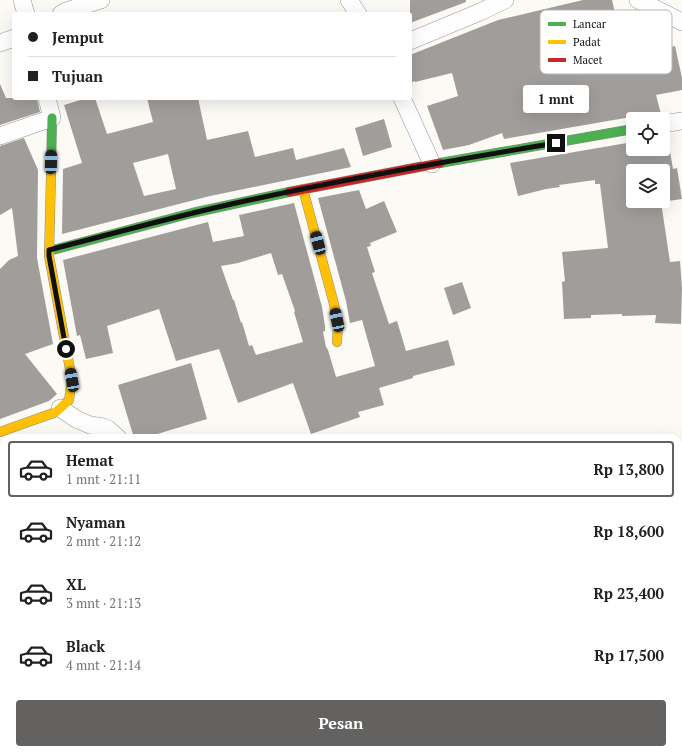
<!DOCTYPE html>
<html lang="id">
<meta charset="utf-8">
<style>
body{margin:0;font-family:"PT Serif",serif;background:#f6f6f6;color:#202124;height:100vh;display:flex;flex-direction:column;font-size:15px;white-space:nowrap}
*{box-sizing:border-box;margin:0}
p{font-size:13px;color:#757577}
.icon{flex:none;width:22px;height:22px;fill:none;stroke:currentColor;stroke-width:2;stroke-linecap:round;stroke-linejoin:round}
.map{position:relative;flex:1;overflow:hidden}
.panel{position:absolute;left:0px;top:434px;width:682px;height:320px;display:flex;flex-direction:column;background:#fff;border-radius:12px 12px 0 0;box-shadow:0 4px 16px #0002}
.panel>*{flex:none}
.top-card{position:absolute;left:12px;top:12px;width:400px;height:88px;border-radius:4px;box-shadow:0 4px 16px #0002;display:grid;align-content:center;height:88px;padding:0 16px;background:#fff}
.fabs{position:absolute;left:626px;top:112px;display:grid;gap:8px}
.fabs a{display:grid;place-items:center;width:44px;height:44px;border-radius:4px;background:#fff;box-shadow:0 4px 16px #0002;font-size:20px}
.end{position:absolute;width:18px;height:18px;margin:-9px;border:5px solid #101010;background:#fff;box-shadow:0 0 0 2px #fff}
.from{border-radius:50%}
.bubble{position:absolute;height:28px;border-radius:4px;background:#fff;box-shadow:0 4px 16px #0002;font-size:13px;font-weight:800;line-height:28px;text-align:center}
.car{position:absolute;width:12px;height:24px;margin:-12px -6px;border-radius:5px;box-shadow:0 0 3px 1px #0007;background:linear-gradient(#222 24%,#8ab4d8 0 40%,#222 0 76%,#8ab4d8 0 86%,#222 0)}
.top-card b{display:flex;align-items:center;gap:14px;height:38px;font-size:15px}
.top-card b+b{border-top:1px solid #e0e0e0}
.top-card i{width:10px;height:10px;background:#202124}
ul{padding:7px 0 0;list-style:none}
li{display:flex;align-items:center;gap:12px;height:56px;margin:0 8px 6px;padding:0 8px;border:2px solid transparent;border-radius:4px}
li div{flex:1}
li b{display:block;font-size:15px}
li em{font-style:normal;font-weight:800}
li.selected{border-color:#636260}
li>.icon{width:36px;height:36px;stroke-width:1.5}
.action{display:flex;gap:8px;margin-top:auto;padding:8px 16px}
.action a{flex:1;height:46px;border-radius:4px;background:#636260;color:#fff;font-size:16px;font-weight:800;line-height:46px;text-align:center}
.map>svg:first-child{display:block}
.building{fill:#a09d9a;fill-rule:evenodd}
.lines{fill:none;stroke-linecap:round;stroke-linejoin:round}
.street-casing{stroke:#969593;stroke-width:18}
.fast-casing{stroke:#8d8c8a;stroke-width:10}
.slow-casing{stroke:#8d8c8a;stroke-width:10}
.jam-casing{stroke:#8d8c8a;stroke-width:10}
.street{stroke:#fffefe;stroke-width:17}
.fast{stroke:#4caf50;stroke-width:9}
.slow{stroke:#ffc107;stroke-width:9}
.jam{stroke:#c62828;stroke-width:9}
.route{stroke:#101010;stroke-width:5}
.key{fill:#fff;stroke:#b7b7b7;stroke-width:1}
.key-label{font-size:11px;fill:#101010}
</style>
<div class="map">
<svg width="682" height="754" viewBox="0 0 682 754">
<rect width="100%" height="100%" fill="#fcfaf5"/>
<g class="building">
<polygon points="410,0 466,0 466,2 410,23"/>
<polygon points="583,0 612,0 616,17 640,12 644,14 650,51 675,46 682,78 682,90 656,95 661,114 657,116 655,119 640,119 637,117 631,117 504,139 502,133 469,145 443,150 427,106 458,96 452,73 415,82 415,81 410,83 410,55 498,20"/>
<polygon points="0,84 6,98 37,98 40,112 0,125"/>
<path d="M87,98H95L107,134L153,122L147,98H198L207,140L248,131L255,157L293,148L296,160L344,148L351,167L210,196L62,234L63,169L82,163L64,105ZM168,154L176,189L144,196L133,163Z"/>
<polygon points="384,119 392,147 363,156 355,128"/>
<path d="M663,134H667L673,169L677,168L682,199L661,202L670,262L680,261L682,288L681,324L655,323L656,315L622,316V314L591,315V318L564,319L562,282L565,281L562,252L608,248L600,184H595V180L559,185L560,187L546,189L518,196L510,163L633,142V149H663ZM633,171H663V201H633Z"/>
<polygon points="24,138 38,170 37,258 53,344 25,354 57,394 49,401 0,419 0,269 9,260 18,256 12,208 0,215 0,146"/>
<path d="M359,190L366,209L384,201L397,232L370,243L371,246L367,247L375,272L372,273L389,324L397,321L406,351L448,340L455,365L413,376V378L379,388L384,405L358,412L360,417L311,434L293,383L238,403L219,349L176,361L159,309L107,326L113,353L86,359L80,335L77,336L63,260L208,222L213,242L244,236L239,215L294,203L322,307L325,326V331L323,332L326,347L328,350L336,377L375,366L362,320L350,323L346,301L318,198ZM271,253L278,275L282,274L295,311L294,312L303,342L256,355L252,345L249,346L242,322L241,323L234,300H233L221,266L238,263Z"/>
<polygon points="462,282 471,308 453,315 444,288"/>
<polygon points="191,363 207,419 144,438 134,438 118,385"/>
</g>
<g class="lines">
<g class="street-casing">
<g id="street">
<polyline points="22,0 26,14"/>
<polyline points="349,0 358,14"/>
<polyline points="638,0 682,22"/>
<polyline points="61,14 66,11 101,0"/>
<polyline points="410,41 480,12 505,0"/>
<polyline points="0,43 14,38"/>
<polyline points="402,98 432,164"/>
<polyline points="663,124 682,121"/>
<polyline points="0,136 52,118 47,98"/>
<polyline points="60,408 76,419 90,425 103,427 108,429 118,438"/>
<polyline points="678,625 682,624"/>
<polyline points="93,754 109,750"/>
</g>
</g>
<g class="fast-casing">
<g id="fast">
<polyline points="440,163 633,129"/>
<polyline points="51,175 52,118"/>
<polyline points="49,251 192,213 289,192"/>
</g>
</g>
<g class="slow-casing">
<g id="slow">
<polyline points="303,189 334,304 338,325 337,342"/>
<polyline points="0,432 56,412 69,400 72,380 49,256 51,175"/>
</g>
</g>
<g class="jam-casing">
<polyline id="jam" points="289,192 440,163"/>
</g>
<use href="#street" class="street"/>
<use href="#fast" class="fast"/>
<use href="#slow" class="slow"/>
<use href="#jam" class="jam"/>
</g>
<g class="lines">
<path class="route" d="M66,349L49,256V250C104,236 158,221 214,208C327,182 441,162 556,143"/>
</g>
<rect x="540" y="10" width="132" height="64" rx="6" class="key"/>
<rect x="548" y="22" width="18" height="4" fill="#4caf50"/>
<rect x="548" y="40" width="18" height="4" fill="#ffc107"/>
<rect x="548" y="58" width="18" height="4" fill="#c62828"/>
<g class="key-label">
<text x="573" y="28">Lancar</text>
<text x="573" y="46">Padat</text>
<text x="573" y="64">Macet</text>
</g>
</svg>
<div class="fabs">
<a><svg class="icon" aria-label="locate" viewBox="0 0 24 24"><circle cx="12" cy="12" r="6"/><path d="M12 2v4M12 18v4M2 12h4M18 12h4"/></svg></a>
<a><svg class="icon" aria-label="layers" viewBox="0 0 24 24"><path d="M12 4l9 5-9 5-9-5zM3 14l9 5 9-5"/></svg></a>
</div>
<i class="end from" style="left:66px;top:349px"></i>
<i class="end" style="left:556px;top:143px"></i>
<div class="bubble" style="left:523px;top:85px;width:66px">1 mnt</div>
<i class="car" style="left:51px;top:162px;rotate:1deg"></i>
<i class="car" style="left:318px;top:243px;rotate:345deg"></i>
<i class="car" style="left:337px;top:320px;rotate:348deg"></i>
<i class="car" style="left:72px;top:380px;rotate:350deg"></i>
<div class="top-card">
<b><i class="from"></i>Jemput</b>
<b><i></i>Tujuan</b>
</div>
<section class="panel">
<ul>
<li class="selected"><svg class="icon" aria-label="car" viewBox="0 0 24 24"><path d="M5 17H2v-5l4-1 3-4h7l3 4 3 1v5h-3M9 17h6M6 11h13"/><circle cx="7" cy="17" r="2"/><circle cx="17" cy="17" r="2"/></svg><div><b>Hemat</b><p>1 mnt · 21:11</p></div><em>Rp 13,800</em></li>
<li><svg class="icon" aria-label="car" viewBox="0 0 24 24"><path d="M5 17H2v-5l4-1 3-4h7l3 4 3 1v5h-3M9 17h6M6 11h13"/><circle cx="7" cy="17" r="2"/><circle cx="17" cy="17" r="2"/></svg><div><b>Nyaman</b><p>2 mnt · 21:12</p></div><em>Rp 18,600</em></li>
<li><svg class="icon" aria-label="car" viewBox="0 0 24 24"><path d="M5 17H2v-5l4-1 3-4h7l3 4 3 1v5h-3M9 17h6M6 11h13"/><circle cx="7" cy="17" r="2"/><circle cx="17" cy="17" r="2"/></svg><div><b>XL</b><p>3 mnt · 21:13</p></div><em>Rp 23,400</em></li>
<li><svg class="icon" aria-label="car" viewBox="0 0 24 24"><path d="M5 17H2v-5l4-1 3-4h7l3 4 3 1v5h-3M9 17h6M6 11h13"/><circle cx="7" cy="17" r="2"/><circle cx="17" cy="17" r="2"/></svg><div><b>Black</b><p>4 mnt · 21:14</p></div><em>Rp 17,500</em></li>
</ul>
<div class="action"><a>Pesan</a></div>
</section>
</div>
